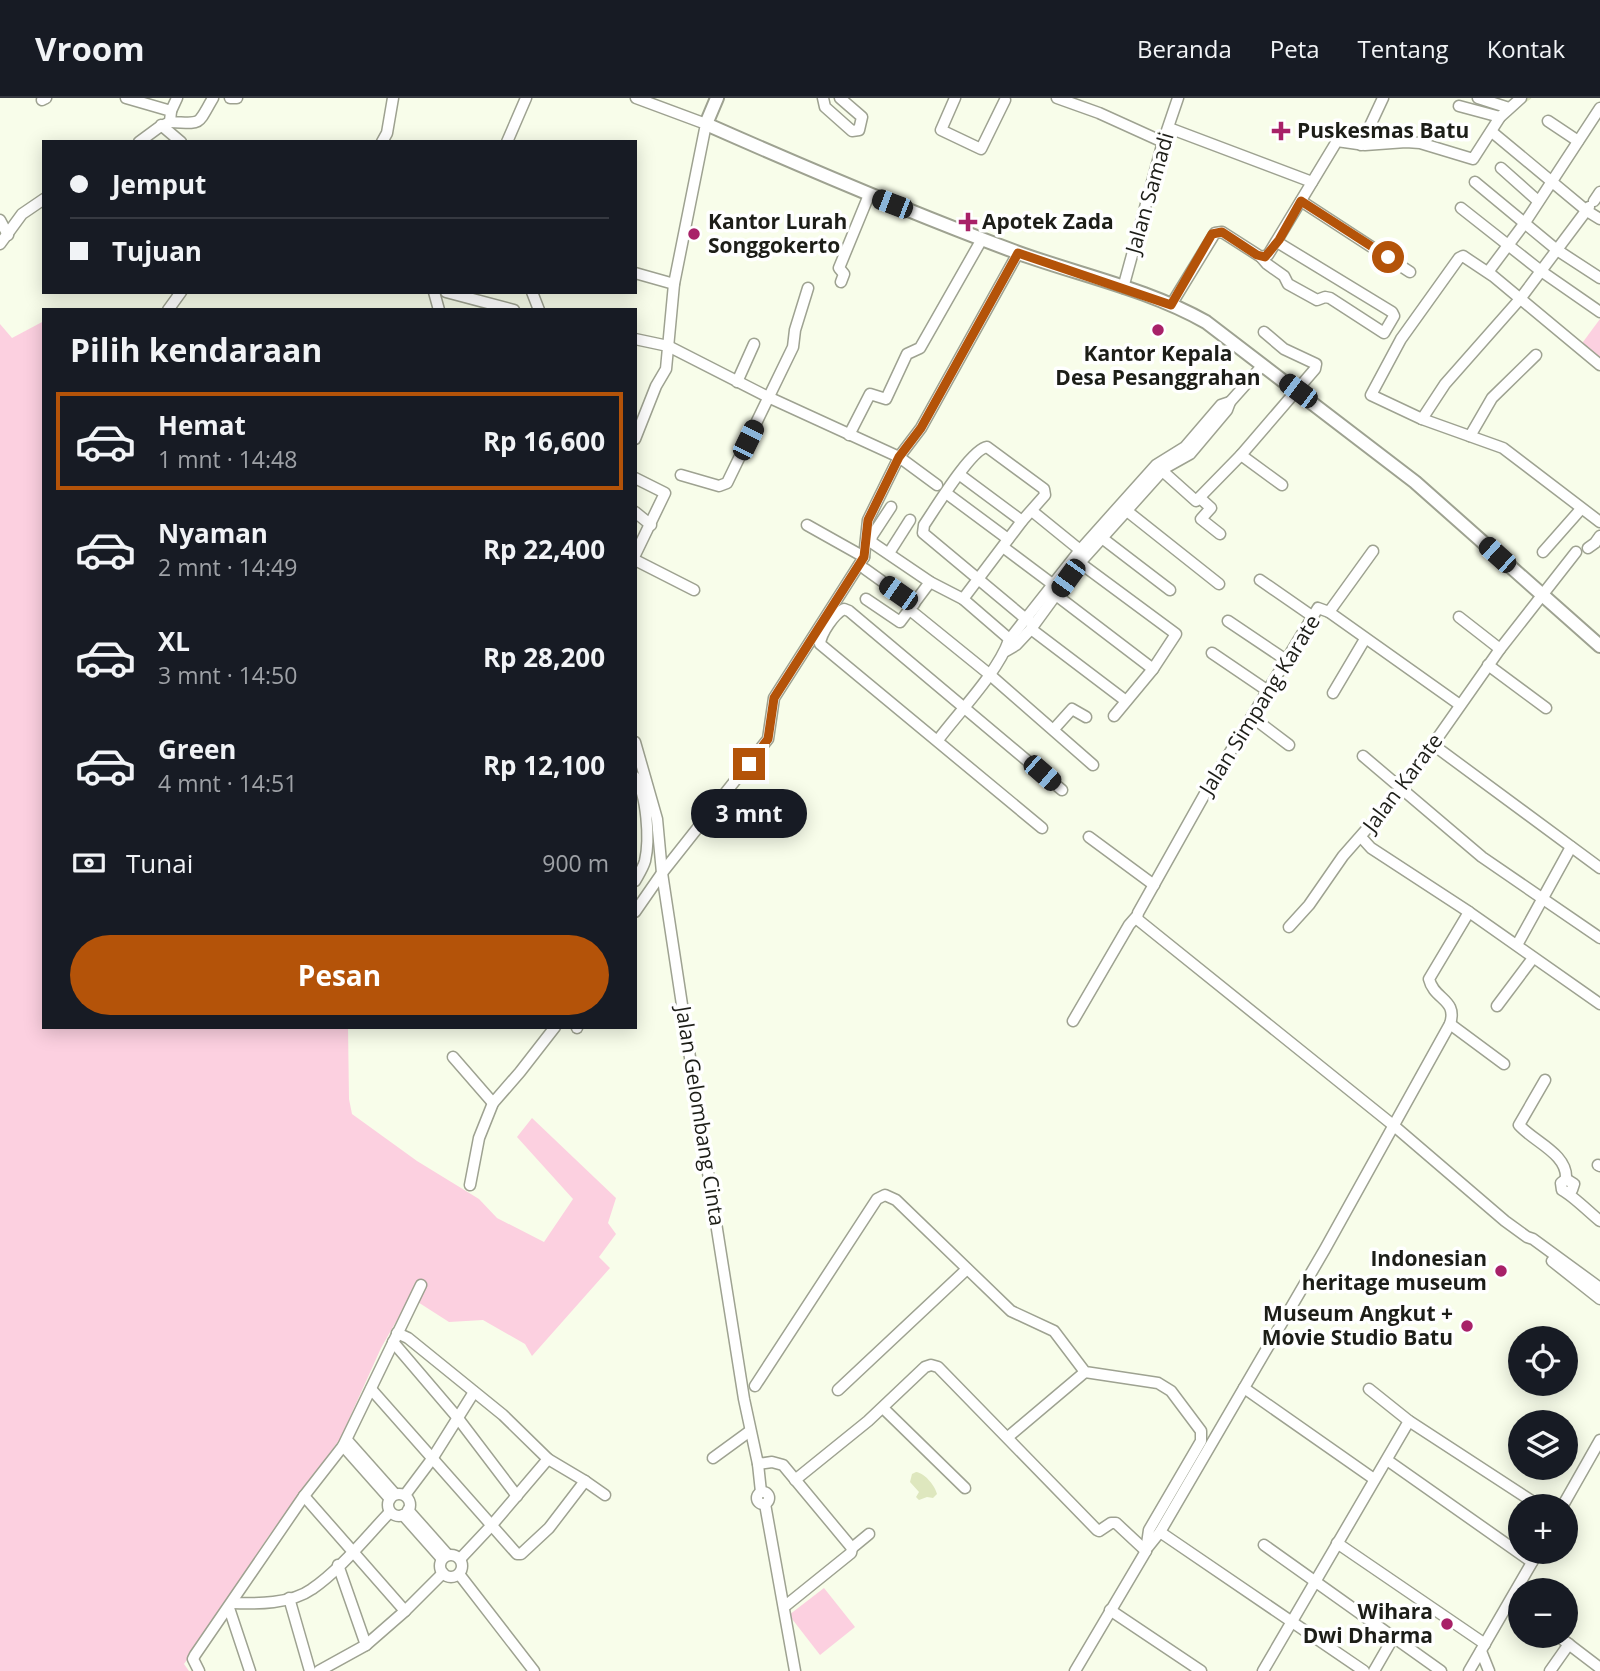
<!DOCTYPE html>
<html lang="id">
<meta charset="utf-8">
<style>
body{margin:0;font-family:"Open Sans",sans-serif;background:#20242c;color:#f1f3f6;height:100vh;display:flex;flex-direction:column;font-size:26px;white-space:nowrap}
*{box-sizing:border-box;margin:0}
p{font-size:23px;color:#9ea1a6}
.icon{flex:none;width:38px;height:38px;fill:none;stroke:currentColor;stroke-width:2;stroke-linecap:round;stroke-linejoin:round}
.map{position:relative;flex:1;overflow:hidden}
.sheet{position:absolute;left:42px;top:210px;width:595px;height:721px;display:flex;flex-direction:column;background:#171b24;border-radius:0px;box-shadow:0 4px 18px #0003}
.sheet>*{flex:none}
.banner{position:absolute;left:42px;top:42px;width:595px;height:154px;border-radius:0px;box-shadow:0 4px 18px #0003;display:grid;align-content:center;height:154px;padding:0 28px;background:#171b24}
.fabs{position:absolute;left:1508px;top:1228px;display:grid;gap:14px}
.fabs a{display:grid;place-items:center;width:70px;height:70px;border-radius:50%;background:#171b24;box-shadow:0 4px 18px #0003;font-size:35px}
.end{position:absolute;width:32px;height:32px;margin:-16px;border:9px solid #b45309;background:#fff;box-shadow:0 0 0 4px #fff}
.from{border-radius:50%}
.bubble{position:absolute;height:49px;border-radius:24px;background:#171b24;box-shadow:0 4px 18px #0003;font-size:23px;font-weight:700;line-height:49px;text-align:center}
.car{position:absolute;width:21px;height:42px;margin:-21px -10px;border-radius:9px;box-shadow:0 0 5px 2px #0007;background:linear-gradient(#222 24%,#8ab4d8 0 40%,#222 0 76%,#8ab4d8 0 86%,#222 0)}
.banner b{display:flex;align-items:center;gap:24px;height:66px;font-size:26px}
.banner b+b{border-top:2px solid #363941}
.banner i{width:18px;height:18px;background:#f1f3f6}
ul{padding:0;list-style:none}
li{display:flex;align-items:center;gap:21px;height:98px;margin:0 14px 10px;padding:0 14px;border:4px solid transparent;border-radius:0px}
li div{flex:1}
li b{display:block;font-size:26px}
li em{font-style:normal;font-weight:700}
li.current{border-color:#b45309}
li>.icon{width:63px;height:63px;stroke-width:1.5}
h2{padding:0 28px;font-size:32px;line-height:84px}
.pay{display:flex;align-items:center;gap:18px;height:77px;padding:0 28px;font-size:26px}
.pay p{margin-inline-start:auto}
.cta{display:flex;gap:14px;margin-top:auto;padding:14px 28px}
.cta a{flex:1;height:80px;border-radius:42px;background:#b45309;color:#fff;font-size:28px;font-weight:700;line-height:80px;text-align:center}
header{display:flex;align-items:center;gap:42px;box-sizing:border-box;height:98px;padding:0 35px;background:#171b24;border-bottom:2px solid #363941}
header strong{font-size:33px}
nav{display:flex;gap:38px;margin-inline-start:auto;font-size:24px}
.map>svg:first-child{display:block}
.green{fill:#fcd0e0}
.water{fill:#dee7be}
.lines{fill:none;stroke-linecap:round;stroke-linejoin:round}
.stream{stroke:#dee7be;stroke-width:2.5}
.minor-casing{stroke:#9ea291;stroke-width:13}
.major-casing{stroke:#9ea291;stroke-width:16}
.minor{stroke:#fff;stroke-width:10}
.major{stroke:#fff;stroke-width:12}
.route{stroke:#b45309;stroke-width:9}
.poi-dot{fill:#a82168;stroke:#fff;stroke-width:2.5}
.labels{text-anchor:middle;stroke-width:7;stroke-linejoin:round;paint-order:stroke}
.poi-label{font-size:21px;font-weight:bold;fill:#1d1e18;stroke:#fff;text-anchor:start}
.street-label{font-size:21px;fill:#1d1e18;stroke:#fff}
</style>
<header>
<strong>Vroom</strong>
<nav><a>Beranda</a><a>Peta</a><a>Tentang</a><a>Kontak</a></nav>
</header>
<div class="map">
<svg width="1600" height="1573" viewBox="0 0 1600 1573">
<rect width="100%" height="100%" fill="#f8fdea"/>
<g class="green">
<polygon points="1600,221 1600,264 1580,248"/>
<polygon points="44,223 44,929 348,929 349,1001 352,1016 417,1063 479,1101 497,1120 544,1144 573,1101 517,1039 532,1020 616,1100 608,1125 616,1136 599,1159 610,1170 532,1258 525,1246 483,1222 449,1224 410,1199 381,1250 340,1341 268,1439 223,1510 184,1566 189,1573 0,1573 0,226 12,240"/>
<polygon points="824,1490 855,1529 820,1557 789,1517"/>
</g>
<path class="water" d="M916,1374C925,1375 935,1388 937,1396L933,1400L927,1399L919,1402L916,1399L919,1394L910,1384L912,1376Z"/>
<g class="lines">
<polyline class="stream" points="1524,4 1530,0"/>
<g class="minor-casing">
<g id="minor">
<path d="M126,0L171,13L170,24C203,25 196,29 213,0"/>
<polyline points="230,0 237,0"/>
<polyline points="823,0 825,9 852,33 859,32 862,19 840,0"/>
<polyline points="955,0 941,32 981,51 1005,2"/>
<polyline points="1057,0 1099,15 1163,44"/>
<polyline points="1478,0 1509,10"/>
<polyline points="42,2 46,0"/>
<polyline points="1459,8 1500,19"/>
<polyline points="171,13 177,0"/>
<polyline points="1548,23 1578,43"/>
<polyline points="161,27 181,44"/>
<polyline points="1169,30 1312,84"/>
<polyline points="1492,34 1587,113 1600,121"/>
<polyline points="139,44 158,30 170,24"/>
<polyline points="382,44 387,35 393,0"/>
<polyline points="507,44 526,0"/>
<polyline points="1361,47 1383,0"/>
<polyline points="1501,70 1538,103"/>
<polyline points="1475,84 1557,152 1600,180"/>
<polyline points="1301,103 1410,174"/>
<polyline points="1594,103 1600,94"/>
<polyline points="1461,110 1541,173 1600,214"/>
<polyline points="0,122 8,137"/>
<polyline points="0,146 22,116 44,101"/>
<polyline points="1261,159 1267,166 1284,178 1288,186 1317,202 1325,199 1330,200 1384,235 1394,218 1392,214 1277,144"/>
<polyline points="1488,174 1524,126 1600,10"/>
<polyline points="635,175 674,186"/>
<polyline points="841,184 844,176 839,170 869,97"/>
<polyline points="1123,190 1163,44 1178,0"/>
<polyline points="434,194 439,212"/>
<polyline points="446,194 514,212"/>
<polyline points="532,194 539,212"/>
<polyline points="1171,207 1215,135 1222,134 1261,159 1268,157 1337,43 1365,47 1406,44 1420,45 1473,61 1500,19 1521,0"/>
<polyline points="168,212 181,194"/>
<polyline points="635,241 668,248 768,299 899,359 921,330 1018,155"/>
<polyline points="1600,267 1493,178 1463,158 1459,160 1401,241 1371,297 1422,321 1503,350 1600,424"/>
<polyline points="737,284 754,246"/>
<polyline points="1422,321 1445,286 1520,201 1589,109"/>
<polyline points="849,337 870,296 886,301 907,256 920,250 982,141"/>
<polyline points="1470,338 1492,300 1536,257"/>
<polyline points="635,341 656,288 666,271 674,186 706,26 636,0"/>
<polyline points="1241,357 1282,387"/>
<polyline points="1158,369 1196,403 1241,357 1315,271 1316,266 1284,251 1264,234"/>
<polyline points="681,377 719,388 727,385 793,249 795,232 808,190"/>
<polyline points="960,377 1022,423"/>
<polyline points="635,380 665,395 635,457"/>
<polyline points="946,395 1008,441"/>
<polyline points="1200,400 1211,410 1201,421 1220,436"/>
<polyline points="891,409 872,438 871,444 930,484 963,501 1014,545"/>
<polyline points="1032,413 1080,452"/>
<polyline points="1127,413 1219,486"/>
<polyline points="635,414 651,427"/>
<polyline points="807,427 864,459"/>
<polyline points="1102,440 1170,492"/>
<polyline points="1003,449 1055,488"/>
<polyline points="1588,450 1595,445 1600,438"/>
<polyline points="1543,454 1581,411"/>
<polyline points="889,455 910,422"/>
<polyline points="635,462 694,492"/>
<polyline points="1080,465 1176,536 1153,571 1114,618"/>
<polyline points="865,471 914,506"/>
<polyline points="1260,482 1312,518"/>
<polyline points="1052,494 1153,571"/>
<polyline points="866,501 900,524 930,484"/>
<path d="M963,501L1022,423L1045,397L1044,391L987,349C971,351 935,411 924,427L923,435L1026,521L1034,526"/>
<polyline points="910,512 989,576 1093,667"/>
<polyline points="1329,514 1373,453"/>
<polyline points="1459,519 1500,551"/>
<polyline points="1228,523 1286,562"/>
<polyline points="1031,531 1126,603"/>
<polyline points="1006,553 1016,547 1031,531 1077,468 1165,370 1190,356 1227,312 1230,304 1263,267"/>
<polyline points="1212,555 1268,593"/>
<polyline points="1488,567 1546,610"/>
<polyline points="1333,595 1365,541"/>
<polyline points="1460,607 1329,514 1318,510 1207,692 1138,815 1137,821 1393,1027 1505,1123 1527,1139 1533,1141 1600,1190"/>
<polyline points="1252,619 1289,647"/>
<polyline points="1054,631 1072,611 1086,619"/>
<path d="M938,642C959,614 998,574 1009,542L1080,452L1156,367L1185,349L1221,307L1230,304"/>
<polyline points="635,644 657,721 662,775 696,999 744,1301 758,1366 761,1394"/>
<polyline points="1432,646 1600,770"/>
<polyline points="1363,658 1482,759 1600,840"/>
<path d="M635,679C647,697 650,741 645,763C643,770 639,776 635,783"/>
<path d="M1042,730L820,546C821,535 834,516 844,511L849,513L1062,692"/>
<polyline points="1089,739 1154,787"/>
<polyline points="1361,739 1371,750 1469,814 1600,906"/>
<polyline points="635,814 662,775 768,641 774,600 864,459 868,422 899,359 937,387"/>
<polyline points="1289,829 1309,807 1343,758 1401,692 1500,551 1576,454"/>
<polyline points="1517,847 1571,749"/>
<polyline points="1497,908 1533,860"/>
<polyline points="1073,923 1129,827 1136,819"/>
<polyline points="1450,926 1504,966"/>
<polyline points="577,930 577,929"/>
<polyline points="453,959 493,1005"/>
<path d="M1545,982L1519,1027C1534,1044 1568,1056 1566,1081"/>
<polyline points="1598,1067 1600,1068"/>
<polyline points="470,1087 479,1040 493,1005 520,974 555,929"/>
<path d="M1568,1094L1572,1092L1574,1086L1566,1081L1561,1085L1562,1092C1572,1097 1589,1114 1600,1123"/>
<polyline points="1552,1163 1600,1201"/>
<polyline points="393,1244 457,1319 517,1398"/>
<polyline points="755,1288 877,1101 885,1097 896,1102 1011,1213 1054,1233 1085,1274 1158,1285 1171,1293 1201,1333 1201,1343 1149,1432 1146,1453 1075,1573"/>
<polyline points="1244,1290 1374,1381"/>
<polyline points="371,1291 517,1456 521,1456 549,1430 585,1383 548,1361 503,1317 408,1240 397,1235"/>
<polyline points="1369,1291 1409,1323 1541,1409"/>
<polyline points="838,1292 967,1171"/>
<polyline points="883,1310 965,1390"/>
<polyline points="1008,1339 1085,1274"/>
<polyline points="347,1342 395,1396"/>
<polyline points="343,1348 390,1401"/>
<polyline points="713,1360 750,1333"/>
<polyline points="1387,1362 1532,1464"/>
<polyline points="758,1366 772,1364 783,1367 852,1450 851,1455 784,1509"/>
<polyline points="795,1382 868,1323 925,1269 931,1267 938,1269 1097,1432 1099,1433 1111,1425 1116,1425 1146,1453"/>
<polyline points="585,1383 605,1397"/>
<circle cx="763" cy="1400" r="6"/>
<circle cx="399" cy="1407" r="11"/>
<polyline points="405,1397 432,1361 474,1294"/>
<polyline points="304,1398 405,1513"/>
<polyline points="765,1406 795,1573"/>
<polyline points="1562,1409 1600,1342"/>
<polyline points="408,1412 448,1457"/>
<polyline points="403,1417 442,1461"/>
<polyline points="1160,1434 1364,1573"/>
<polyline points="1337,1445 1485,1546"/>
<polyline points="1264,1447 1441,1573"/>
<path d="M1148,1449L1160,1434L1325,1151L1450,926C1458,901 1434,902 1429,881L1469,814"/>
<polyline points="852,1450 869,1436"/>
<circle cx="451" cy="1468" r="11"/>
<polyline points="460,1461 491,1428 548,1361"/>
<polyline points="338,1467 366,1547"/>
<polyline points="459,1476 534,1573"/>
<polyline points="289,1500 310,1573"/>
<path d="M232,1505C257,1506 291,1506 312,1491C340,1472 367,1438 390,1414"/>
<polyline points="229,1510 250,1573"/>
<polyline points="1110,1512 1201,1573"/>
<polyline points="1558,1538 1600,1570"/>
<polyline points="1481,1553 1489,1573"/>
<polyline points="199,1573 193,1561 195,1557 304,1398 343,1348 421,1187"/>
<polyline points="319,1573 366,1547 405,1513 443,1475"/>
<polyline points="1263,1573 1409,1323"/>
<polyline points="1374,1573 1393,1540"/>
<polyline points="1469,1573 1538,1454"/>
<polyline points="1550,1573 1569,1546"/>
</g>
</g>
<g class="major-casing">
<path id="major" d="M717,0L706,26C808,71 911,115 1016,154C1079,177 1148,191 1206,224L1415,384L1600,548"/>
</g>
<use href="#minor" class="minor"/>
<use href="#major" class="major"/>
</g>
<g class="lines">
<polyline class="route" points="749,666 768,641 774,600 864,459 868,422 899,359 921,330 1018,155 1171,207 1212,136 1222,134 1257,157 1265,159 1279,142 1301,103 1388,159"/>
</g>
<g class="poi-dot">
<path d="M1277.5 22.5h7v7h7v7h-7v7h-7v-7h-7v-7h7z"/>
<path d="M964.5 113.5h7v7h7v7h-7v7h-7v-7h-7v-7h7z"/>
<circle cx="694" cy="136" r="7"/>
<circle cx="1158" cy="232" r="7"/>
<circle cx="1501" cy="1173" r="7"/>
<circle cx="1467" cy="1228" r="7"/>
<circle cx="1447" cy="1526" r="7"/>
</g>
<g class="labels">
<g class="poi-label">
<text x="1297" y="40">Puskesmas Batu</text>
<text x="708" y="131">Kantor Lurah<tspan x="708" dy="24">Songgokerto</tspan></text>
<text x="982" y="131">Apotek Zada</text>
<text x="1158" y="263" text-anchor="middle">Kantor Kepala<tspan x="1158" dy="24">Desa Pesanggrahan</tspan></text>
<text x="1487" y="1168" text-anchor="end">Indonesian<tspan x="1487" dy="24">heritage museum</tspan></text>
<text x="1453" y="1223" text-anchor="end">Museum Angkut +<tspan x="1453" dy="24">Movie Studio Batu</tspan></text>
<text x="1433" y="1521" text-anchor="end">Wihara<tspan x="1433" dy="24">Dwi Dharma</tspan></text>
</g>
<g class="street-label">
<text transform="translate(1150 95) rotate(-74)" y="7">Jalan Samadi</text>
<text transform="translate(1260 607) rotate(-58)" y="7">Jalan Simpang Karate</text>
<text transform="translate(1403 685) rotate(-53)" y="7">Jalan Karate</text>
<text transform="translate(700 1018) rotate(81)" y="7">Jalan Gelombang Cinta</text>
</g>
</g>
</svg>
<div class="fabs">
<a><svg class="icon" aria-label="locate" viewBox="0 0 24 24"><circle cx="12" cy="12" r="6"/><path d="M12 2v4M12 18v4M2 12h4M18 12h4"/></svg></a>
<a><svg class="icon" aria-label="layers" viewBox="0 0 24 24"><path d="M12 4l9 5-9 5-9-5zM3 14l9 5 9-5"/></svg></a>
<a>+</a>
<a>−</a>
</div>
<i class="end from" style="left:1388px;top:159px"></i>
<i class="end" style="left:749px;top:666px"></i>
<div class="bubble" style="left:691px;top:691px;width:116px">3 mnt</div>
<i class="car" style="left:892px;top:106px;rotate:291deg"></i>
<i class="car" style="left:1298px;top:293px;rotate:307deg"></i>
<i class="car" style="left:748px;top:342px;rotate:26deg"></i>
<i class="car" style="left:1497px;top:457px;rotate:312deg"></i>
<i class="car" style="left:1068px;top:480px;rotate:216deg"></i>
<i class="car" style="left:898px;top:495px;rotate:305deg"></i>
<i class="car" style="left:1042px;top:675px;rotate:131deg"></i>
<div class="banner">
<b><i class="from"></i>Jemput</b>
<b><i></i>Tujuan</b>
</div>
<section class="sheet">
<h2>Pilih kendaraan</h2>
<ul>
<li class="current"><svg class="icon" aria-label="car" viewBox="0 0 24 24"><path d="M5 17H2v-5l4-1 3-4h7l3 4 3 1v5h-3M9 17h6M6 11h13"/><circle cx="7" cy="17" r="2"/><circle cx="17" cy="17" r="2"/></svg><div><b>Hemat</b><p>1 mnt · 14:48</p></div><em>Rp 16,600</em></li>
<li><svg class="icon" aria-label="car" viewBox="0 0 24 24"><path d="M5 17H2v-5l4-1 3-4h7l3 4 3 1v5h-3M9 17h6M6 11h13"/><circle cx="7" cy="17" r="2"/><circle cx="17" cy="17" r="2"/></svg><div><b>Nyaman</b><p>2 mnt · 14:49</p></div><em>Rp 22,400</em></li>
<li><svg class="icon" aria-label="car" viewBox="0 0 24 24"><path d="M5 17H2v-5l4-1 3-4h7l3 4 3 1v5h-3M9 17h6M6 11h13"/><circle cx="7" cy="17" r="2"/><circle cx="17" cy="17" r="2"/></svg><div><b>XL</b><p>3 mnt · 14:50</p></div><em>Rp 28,200</em></li>
<li><svg class="icon" aria-label="car" viewBox="0 0 24 24"><path d="M5 17H2v-5l4-1 3-4h7l3 4 3 1v5h-3M9 17h6M6 11h13"/><circle cx="7" cy="17" r="2"/><circle cx="17" cy="17" r="2"/></svg><div><b>Green</b><p>4 mnt · 14:51</p></div><em>Rp 12,100</em></li>
</ul>
<div class="pay"><svg class="icon" aria-label="cash" viewBox="0 0 24 24"><path d="M3 7h18v10H3z"/><circle cx="12" cy="12" r="2"/></svg>Tunai<p>900 m</p></div>
<div class="cta"><a>Pesan</a></div>
</section>
</div>
